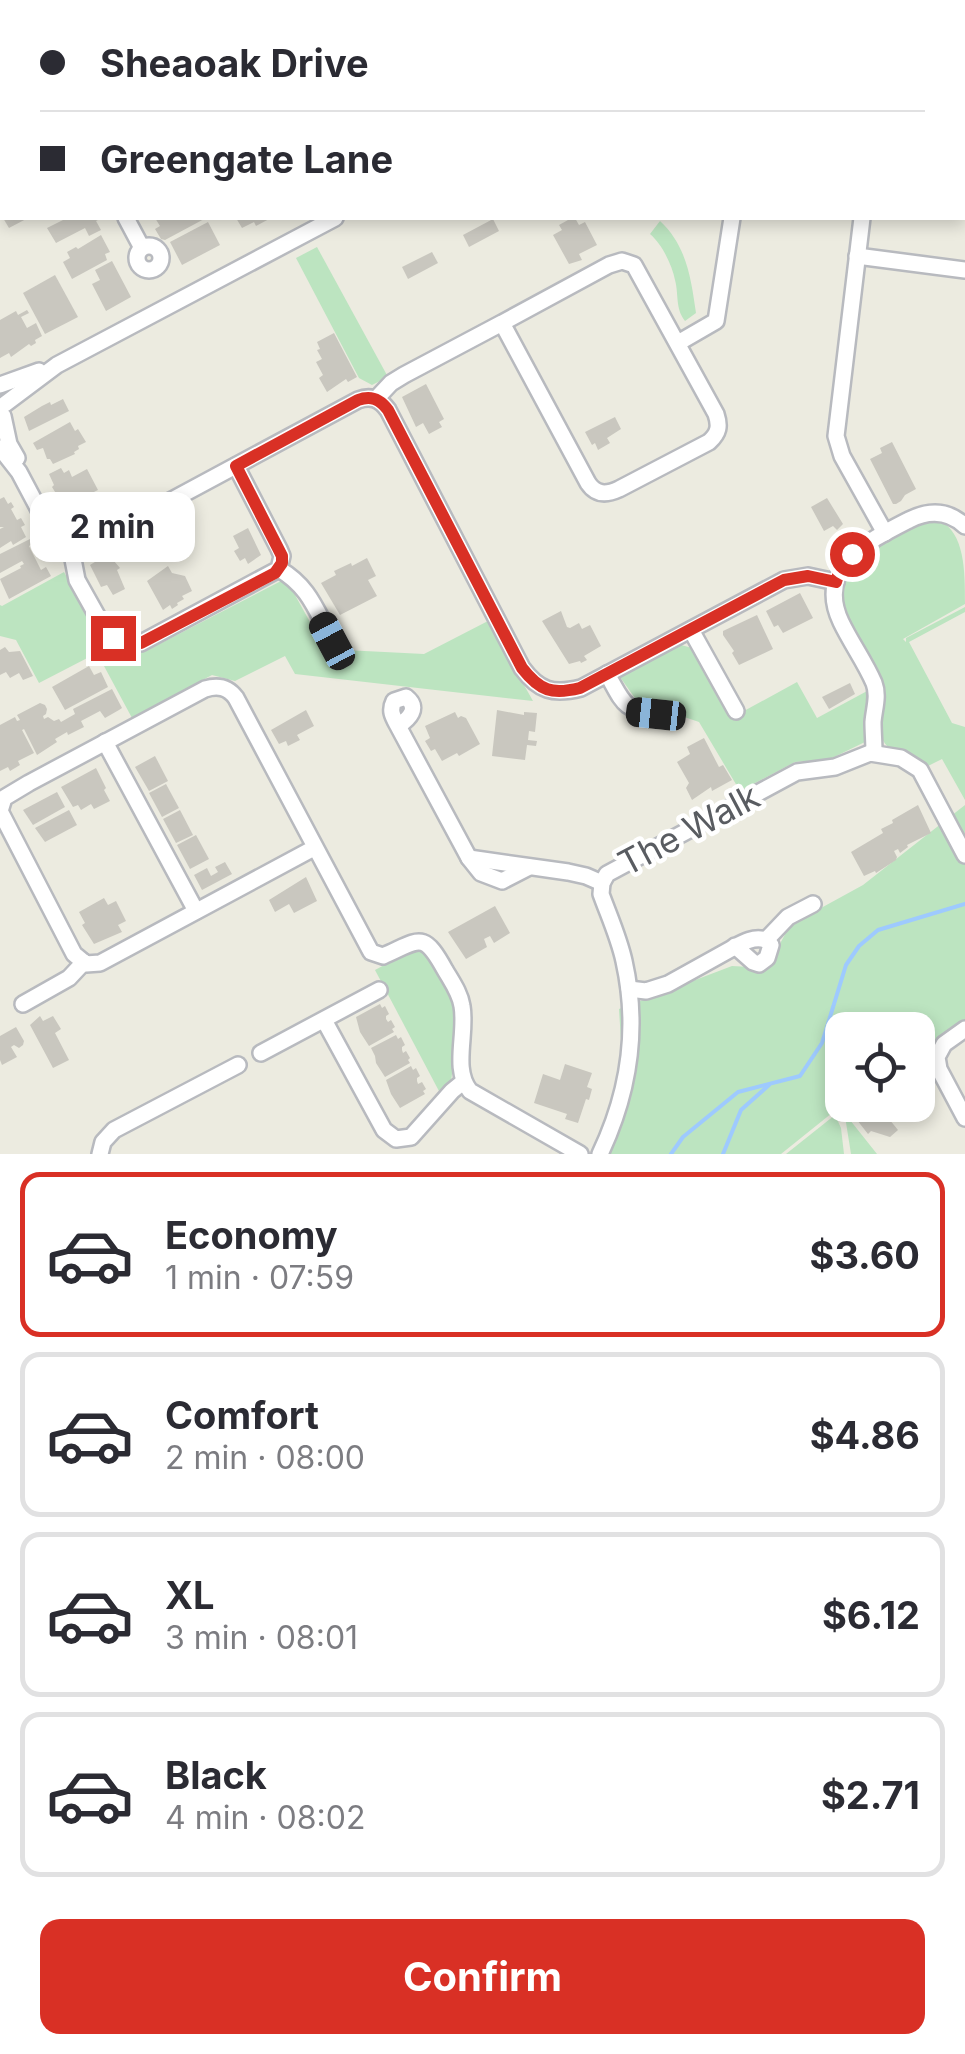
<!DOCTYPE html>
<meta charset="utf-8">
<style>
body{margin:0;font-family:Inter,sans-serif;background:#f7f7f7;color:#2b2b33;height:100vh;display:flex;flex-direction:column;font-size:38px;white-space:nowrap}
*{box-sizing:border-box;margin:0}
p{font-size:32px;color:#7c7c81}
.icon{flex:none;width:55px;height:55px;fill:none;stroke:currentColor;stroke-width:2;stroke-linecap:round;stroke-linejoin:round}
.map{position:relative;height:1154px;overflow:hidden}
.panel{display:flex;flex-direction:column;background:#fff;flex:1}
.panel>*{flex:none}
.banner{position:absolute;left:0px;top:0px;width:965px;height:220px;box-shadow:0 5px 15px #0003;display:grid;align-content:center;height:220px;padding:0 40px;background:#fff}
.fabs{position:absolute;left:825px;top:1012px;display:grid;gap:20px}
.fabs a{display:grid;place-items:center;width:110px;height:110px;border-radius:20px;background:#fff;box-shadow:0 5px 15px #0003;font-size:50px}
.end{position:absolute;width:45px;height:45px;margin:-22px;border:12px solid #d93025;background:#fff;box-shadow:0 0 0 5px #fff}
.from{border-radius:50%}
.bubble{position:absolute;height:70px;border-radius:20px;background:#fff;box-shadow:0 5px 15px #0003;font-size:32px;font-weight:700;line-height:70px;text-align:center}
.car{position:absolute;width:30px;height:60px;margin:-30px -15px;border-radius:12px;box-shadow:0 0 8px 2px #0007;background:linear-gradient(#222 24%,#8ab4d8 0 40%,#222 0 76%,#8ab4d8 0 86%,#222 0)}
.banner b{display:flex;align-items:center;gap:35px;height:95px;font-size:38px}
.banner b+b{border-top:2px solid #e1e1e2}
.banner i{width:25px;height:25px;background:#2b2b33}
ul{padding:18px 0 0;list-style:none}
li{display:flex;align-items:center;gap:30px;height:165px;margin:0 20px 15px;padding:0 20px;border:5px solid #e1e1e2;border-radius:20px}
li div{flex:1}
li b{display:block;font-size:38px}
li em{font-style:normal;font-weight:700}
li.on{border-color:#d93025}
li>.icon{width:90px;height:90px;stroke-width:1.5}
.action{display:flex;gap:20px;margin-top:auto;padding:20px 40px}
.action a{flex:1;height:115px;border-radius:20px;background:#d93025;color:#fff;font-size:40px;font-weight:700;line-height:115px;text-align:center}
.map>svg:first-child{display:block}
.green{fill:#bce4c0}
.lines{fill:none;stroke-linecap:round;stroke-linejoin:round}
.stream{stroke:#9ecafe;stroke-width:4}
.building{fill:#c9c7bf}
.minor-casing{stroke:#b8babf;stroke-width:20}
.minor{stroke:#fff;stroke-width:15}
.route{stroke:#d93025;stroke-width:12}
.labels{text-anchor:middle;stroke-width:9;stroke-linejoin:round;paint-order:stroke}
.street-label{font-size:35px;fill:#595c61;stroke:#fff}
</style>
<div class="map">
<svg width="965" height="1154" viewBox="0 0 965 1154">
<rect width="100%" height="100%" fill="#ecebe0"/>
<g class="green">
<path d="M660,221C687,246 691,279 696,313L685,321C675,308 679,295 675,280C672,265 662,244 650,234Z"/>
<polygon points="317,247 388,377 372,385 359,378 296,258"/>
<path d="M939,520C965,533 965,571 965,604L903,639L906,642V638L965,607V612L909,642L952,723L965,727V800L942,759L926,767C913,753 903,756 890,748C871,736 886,702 882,684C874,668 865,651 857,635C834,590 837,570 882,544C900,534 918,522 939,520Z"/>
<polygon points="64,572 98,635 121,651 144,652 281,581 290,586 325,649 424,654 488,621 533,701 295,674 285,656 235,681 212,675 132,718 97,653 39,683 16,640 0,636 0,605 2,606"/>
<polygon points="681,645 696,649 733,717 797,682 817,718 869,690 865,742 830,759 795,762 740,791 699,722 637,701 620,677"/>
<polygon points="965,805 965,1030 919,1060 918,1030 842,1030 842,1105 857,1105 846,1115 877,1154 851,1154 844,1110 837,1109 781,1154 598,1154 624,1089 619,1009 732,966 767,968 790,925 863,885"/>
<polygon points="416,948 429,953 453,999 458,1034 451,1081 440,1093 375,970"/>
<polygon points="835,1115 841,1128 844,1154 786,1154"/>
</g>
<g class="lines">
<g class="stream">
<polyline points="671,1154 683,1137 738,1092 800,1076 822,1043 846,965 859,946 878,930 965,904"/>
<polyline points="723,1154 741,1110 769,1085"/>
</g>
</g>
<g class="building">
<polygon points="3,218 28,218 9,228"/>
<polygon points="67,218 102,218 96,221 101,230 89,236 85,228 56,243 47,228"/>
<polygon points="155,218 206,218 165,240 161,239 155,229 160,226"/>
<polygon points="236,218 271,218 256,226 254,222 242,228"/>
<polygon points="568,218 575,218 579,225 585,222 597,245 579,254 582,260 569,264 553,235 562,230 559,225 568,220"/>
<polygon points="493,219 499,231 469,247 463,235"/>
<polygon points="208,222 220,245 182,265 170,242"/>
<polygon points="101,235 110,252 105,254 107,260 72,279 63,262 70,258 67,252 76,247 78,249"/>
<polygon points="432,252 438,263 408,279 402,267"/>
<polygon points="112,261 131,297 106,311 92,284 100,280 95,270"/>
<polygon points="55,275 78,317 45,334 23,293"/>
<polygon points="27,310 29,313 21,317 27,328 36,323 42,336 35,340 36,343 31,346 29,344 11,357 9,353 0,358 0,320 16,311 18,315"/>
<polygon points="334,333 357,377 348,382 346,379 327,392 319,378 323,375 316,362 322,359 317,350 320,349 317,342"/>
<polygon points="426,384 444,419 439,422 442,427 429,434 423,423 416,427 402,397"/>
<polygon points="63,399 69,411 29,431 24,417 42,406 50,402 51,405"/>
<polygon points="615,417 621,429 607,438 610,443 598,450 595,443 592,445 585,432"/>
<polygon points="70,422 75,431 78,429 86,442 78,446 79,449 74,452 75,454 53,464 50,459 47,459 43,448 37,450 33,443"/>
<polygon points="892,442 916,489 905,495 901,501 896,504 893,504 870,459 882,453 880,448"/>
<polygon points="61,468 64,473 69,470 72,477 87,469 98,490 69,504 66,497 60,500 52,487 54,485 49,474"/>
<polygon points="97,494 103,507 98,510 100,515 71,530 67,522 64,524 61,518 71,513 68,507"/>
<polygon points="4,497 8,504 11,502 14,507 11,509 17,520 21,518 25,525 21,527 26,537 13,545 11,541 0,548 0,529 4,527 0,527 0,499"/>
<polygon points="827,498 843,524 837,530 833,526 824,531 811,507"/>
<polygon points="248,528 261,555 248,564 245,558 240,561 234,551 239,548 233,536"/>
<polygon points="30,539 32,544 29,546 41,570 46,567 51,576 9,599 0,579 21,568 20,566 24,564 22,561 0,573 0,554"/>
<polygon points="108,554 120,568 117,570 125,589 113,595 107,585 101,587 90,565"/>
<polygon points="367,558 376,576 368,580 377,596 340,615 321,583 336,575 334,571 351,563 352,566"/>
<polygon points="168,566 172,573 185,576 192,591 182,596 184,599 177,603 178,605 172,609 170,605 163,610 147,581"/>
<polygon points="800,593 813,618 783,633 778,625 774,627 766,611"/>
<polygon points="561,611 567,627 570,628 579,623 582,629 590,625 601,646 584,656 587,660 581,663 580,661 569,664 542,621"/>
<polygon points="757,615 773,649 739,665 732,653 734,651 723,635 723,631"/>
<polygon points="5,647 9,652 20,651 33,676 23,680 19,673 10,678 6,672 0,675 0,650"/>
<polygon points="89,666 94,675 101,672 108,687 65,710 52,687"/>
<polygon points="850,683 855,694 829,709 822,697"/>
<polygon points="112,689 122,708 119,710 105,718 100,711 81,721 84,727 68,735 67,732 55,739 57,742 37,755 24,729 22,730 34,753 18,761 20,765 10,771 8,767 0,771 0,725 15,717 17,721 20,720 17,715 40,703 45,705 47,709 46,714 43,716 44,719 48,717 54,721 59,719 61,722 75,714 73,709"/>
<polygon points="306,710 314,726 297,735 300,740 288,746 286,741 279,744 271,730"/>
<polygon points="497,710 524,715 524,712 537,713 535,732 529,731 528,740 537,741 536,746 527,745 525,760 492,756"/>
<polygon points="455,712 458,718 461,716 466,718 480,744 459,756 457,753 442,761 435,749 431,751 425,741 430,738 425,726"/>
<polygon points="704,738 719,767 723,765 732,780 712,791 711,787 692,800 686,788 689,783 677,762 690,754 687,747"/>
<polygon points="155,756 168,781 149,791 135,767"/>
<polygon points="96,768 106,788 104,790 110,801 94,809 91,804 81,810 78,805 73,807 61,787"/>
<polygon points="166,784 179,808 162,817 149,793"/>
<polygon points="57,792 65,807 33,825 23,810"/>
<polygon points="918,805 931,833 907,845 908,847 900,853 898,849 894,851 897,857 896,860 876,873 875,871 864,876 851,852 883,833 881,829 893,823 892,820"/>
<polygon points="69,810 77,825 45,842 35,828"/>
<polygon points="180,810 193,835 176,843 163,819"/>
<polygon points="196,835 209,859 190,869 177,845"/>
<polygon points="225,862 232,874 202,890 194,875 207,868 211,876 218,872 215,867"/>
<polygon points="306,877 317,901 294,913 289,904 275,912 269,900"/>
<polygon points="104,898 108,905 116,901 126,921 118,925 122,932 94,944 82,925 85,923 79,912"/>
<polygon points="495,906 510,933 494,943 490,936 484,939 487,947 466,959 448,932"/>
<polygon points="380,1004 382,1008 385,1006 389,1014 386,1016 386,1019 388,1022 391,1020 395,1027 392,1029 394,1032 369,1046 360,1032 356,1017"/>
<polygon points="40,1016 43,1021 53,1016 61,1029 55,1033 69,1060 53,1068 30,1025"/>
<polygon points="16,1027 24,1041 23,1045 19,1048 14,1045 11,1047 17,1057 2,1065 0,1060 0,1036"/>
<polygon points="396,1035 398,1039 401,1037 405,1045 402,1047 402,1050 403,1053 406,1051 410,1058 408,1060 410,1063 385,1077 376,1063 375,1056 371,1048"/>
<polygon points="565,1064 592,1073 587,1087 592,1089 589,1100 586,1099 578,1123 565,1119 567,1114 534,1103 543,1074 560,1080"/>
<polygon points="411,1066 413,1070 416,1068 420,1076 417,1078 417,1081 418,1084 422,1082 426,1089 423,1091 425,1094 400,1108 391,1094 386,1080"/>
<polygon points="865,1105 884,1105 892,1115 889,1119 898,1130 890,1137 871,1131 868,1134 857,1120 863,1115 862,1107"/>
</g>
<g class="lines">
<g class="minor-casing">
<g id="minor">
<polyline points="189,0 190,2"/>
<polyline points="375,0 377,2"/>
<polyline points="509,2 513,0"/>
<polyline points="890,2 891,0"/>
<polyline points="962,92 965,92"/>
<polyline points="0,180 2,179"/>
<polyline points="126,218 142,248"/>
<polyline points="862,218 836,436 842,456 885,533"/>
<circle cx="149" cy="258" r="12"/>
<polyline points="857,256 965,270"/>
<polyline points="678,343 716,321 732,218"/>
<polyline points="0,385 39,371"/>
<path d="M376,399L391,383L404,375L502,323L588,483C596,495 606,495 619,489L709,442C719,433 720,426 716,414L634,265L622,261L609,265L502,323"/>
<polyline points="5,404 57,365 335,218"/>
<polyline points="3,416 9,444 17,458"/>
<path d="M0,448L19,472L54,538C66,553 79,549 94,542L358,400C371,395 380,399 388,410L522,668C539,691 553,695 581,688L784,580L808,576L836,582"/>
<polyline points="71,549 77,580 105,630 113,638 123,643 141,643 279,569 282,556 279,549 236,466"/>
<path d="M279,569C310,587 316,611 333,641"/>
<polyline points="691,630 736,711"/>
<path d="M607,674C623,701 622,710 655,713"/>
<path d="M398,726C409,719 420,708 406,697L394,701C389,711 393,717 398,726L469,858L481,873L502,881L529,867"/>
<polyline points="105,742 196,911"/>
<path d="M874,753C874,742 873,732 873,722C874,709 879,696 874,683C865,662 851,643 841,622C815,567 868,541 909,520C929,510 948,510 965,526"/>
<path d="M314,848L100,963L86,964L74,954L0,811L4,798L29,783L205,689C218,685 228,687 236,698L371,952L383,956C420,940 423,930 445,970C452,982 460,993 462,1006C467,1034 452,1069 470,1091L580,1154"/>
<polyline points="469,858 568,872 586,876 602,883"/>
<polyline points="766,940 788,917 813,904"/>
<path d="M629,989L646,991L668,984L731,949C742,943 753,936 766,940L771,945L767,958L759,964L753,962L735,946"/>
<polyline points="23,1004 69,978 84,962"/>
<polyline points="324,1020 384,1130 396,1139 411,1137 452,1091 463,1082"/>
<polyline points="965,1029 944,1044 937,1057 939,1069 965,1118"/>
<polyline points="261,1053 379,990"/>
<polyline points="100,1154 103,1142 114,1130 238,1065"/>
<path d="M600,1154C629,1093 639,1028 624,961C619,938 609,916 601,894L602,883L607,874L797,772L835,767L870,753L901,758L920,770L965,855"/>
</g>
</g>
<use href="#minor" class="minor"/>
</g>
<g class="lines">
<path class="route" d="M113,638L122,643H141L275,573L282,563V556L236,466L358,400C371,395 380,399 388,410L522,668C540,691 552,695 580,688L784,580L808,576L836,582L839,572L852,554"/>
</g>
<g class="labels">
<g class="street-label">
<text transform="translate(689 830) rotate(-28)" y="12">The Walk</text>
</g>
</g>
</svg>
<div class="fabs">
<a><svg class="icon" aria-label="locate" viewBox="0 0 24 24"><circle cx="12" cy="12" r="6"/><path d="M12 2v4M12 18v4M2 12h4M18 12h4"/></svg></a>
</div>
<i class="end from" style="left:852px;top:554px"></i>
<i class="end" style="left:113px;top:638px"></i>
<div class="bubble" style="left:30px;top:492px;width:165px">2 min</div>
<i class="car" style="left:332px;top:641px;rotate:332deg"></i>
<i class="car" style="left:656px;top:714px;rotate:276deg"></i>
<div class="banner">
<b><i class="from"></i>Sheaoak Drive</b>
<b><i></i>Greengate Lane</b>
</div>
</div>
<section class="panel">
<ul>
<li class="on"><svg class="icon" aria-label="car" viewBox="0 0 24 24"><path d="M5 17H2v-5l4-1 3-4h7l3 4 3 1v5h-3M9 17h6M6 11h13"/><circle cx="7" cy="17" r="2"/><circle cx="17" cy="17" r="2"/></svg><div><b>Economy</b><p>1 min · 07:59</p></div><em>$3.60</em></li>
<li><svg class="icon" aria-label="car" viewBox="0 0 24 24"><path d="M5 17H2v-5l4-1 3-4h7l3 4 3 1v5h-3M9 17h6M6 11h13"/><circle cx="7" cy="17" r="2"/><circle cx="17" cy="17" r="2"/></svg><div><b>Comfort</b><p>2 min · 08:00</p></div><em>$4.86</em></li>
<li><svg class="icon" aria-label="car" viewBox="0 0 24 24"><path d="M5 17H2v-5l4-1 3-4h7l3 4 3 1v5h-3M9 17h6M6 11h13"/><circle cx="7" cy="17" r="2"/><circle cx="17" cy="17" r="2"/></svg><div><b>XL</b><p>3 min · 08:01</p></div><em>$6.12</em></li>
<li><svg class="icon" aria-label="car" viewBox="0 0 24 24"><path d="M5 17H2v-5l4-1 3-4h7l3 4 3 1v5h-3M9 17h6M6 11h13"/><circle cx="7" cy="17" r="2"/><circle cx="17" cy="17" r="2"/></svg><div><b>Black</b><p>4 min · 08:02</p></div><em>$2.71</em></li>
</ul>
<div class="action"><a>Confirm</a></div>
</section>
